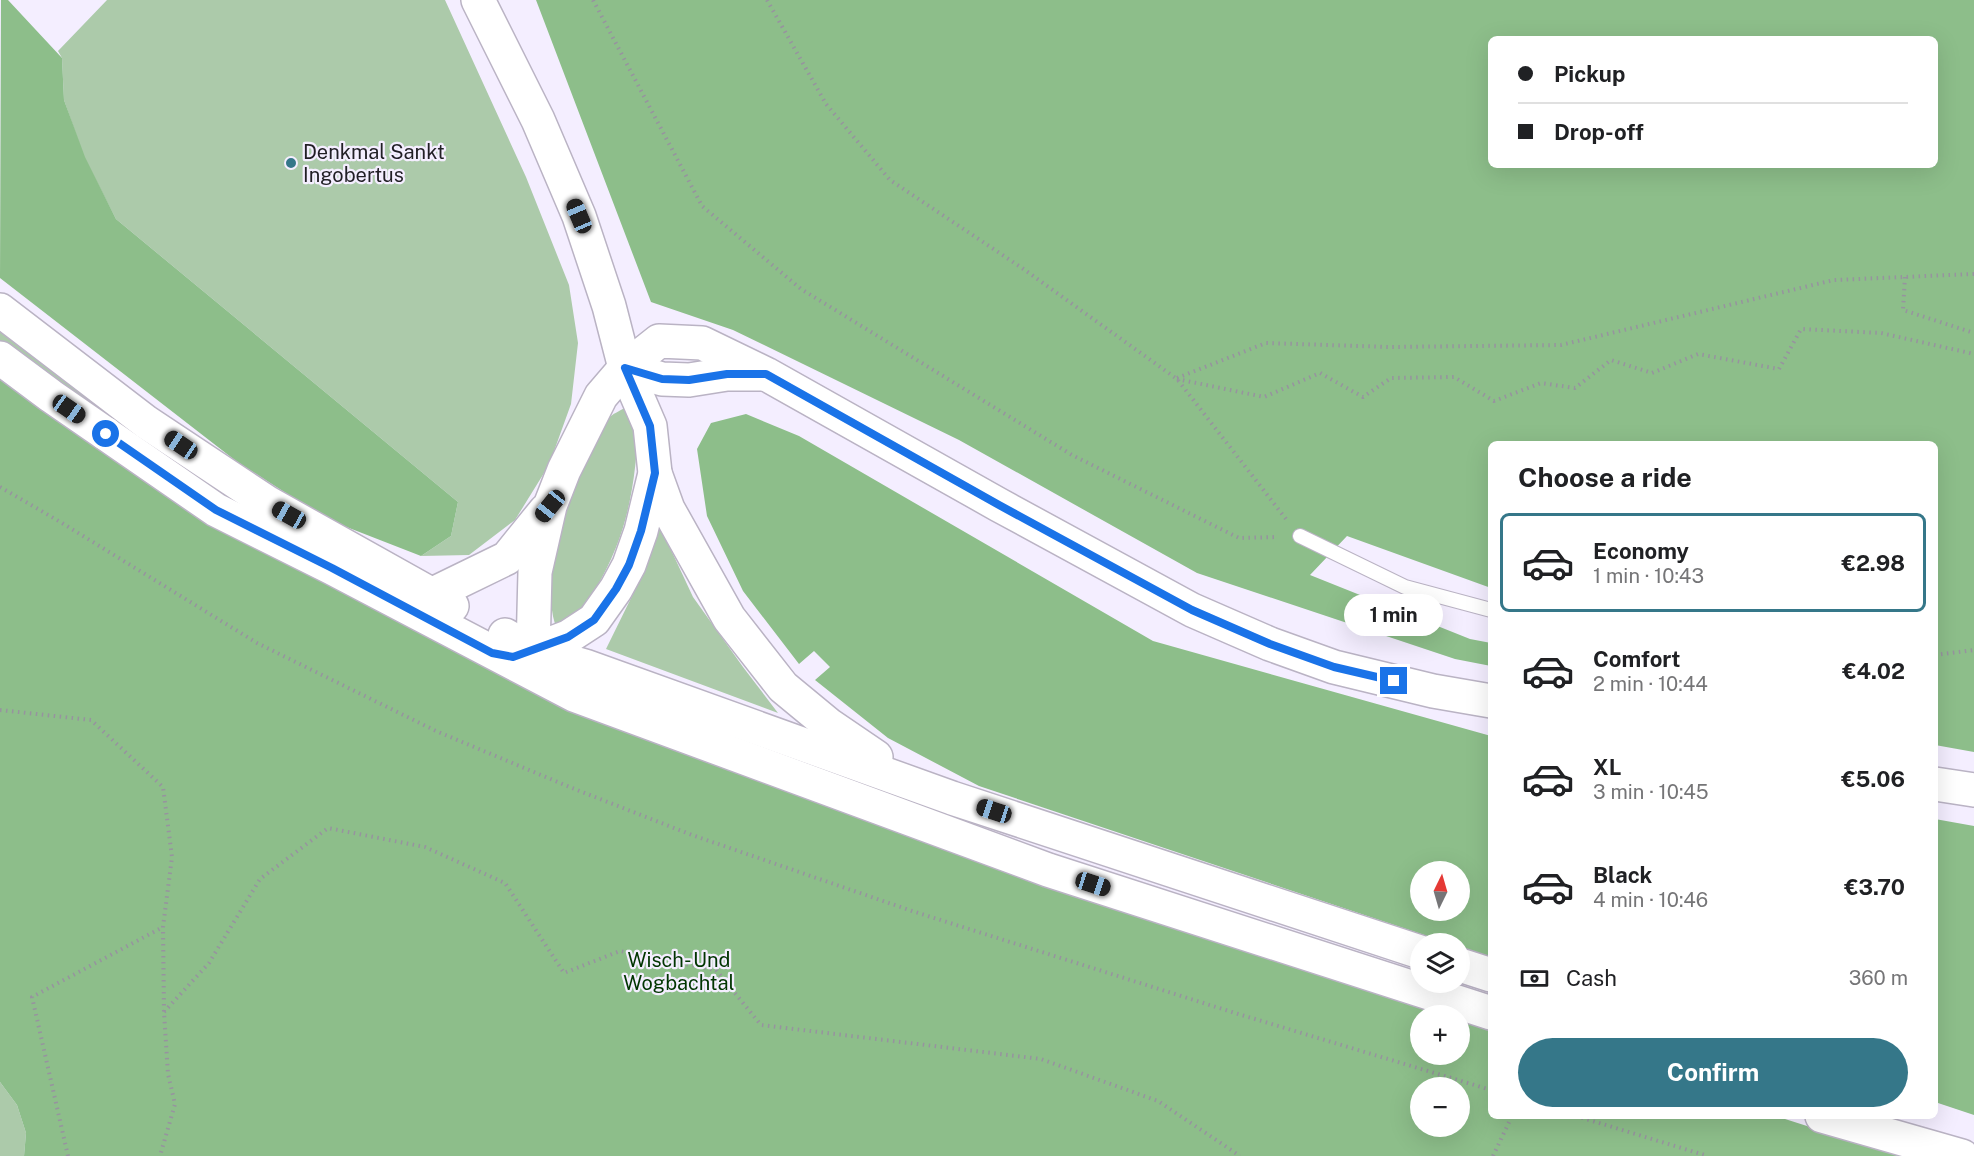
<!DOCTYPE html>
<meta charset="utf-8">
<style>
body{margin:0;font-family:"Public Sans",sans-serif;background:#f6f6f6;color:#202124;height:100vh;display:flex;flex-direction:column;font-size:22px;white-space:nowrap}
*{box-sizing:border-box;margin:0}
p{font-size:20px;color:#757577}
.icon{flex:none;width:33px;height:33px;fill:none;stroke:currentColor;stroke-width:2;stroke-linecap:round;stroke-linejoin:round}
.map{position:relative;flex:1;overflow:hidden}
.drawer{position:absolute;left:1488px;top:441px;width:450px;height:678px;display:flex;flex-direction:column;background:#fff;border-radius:9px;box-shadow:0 6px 24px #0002}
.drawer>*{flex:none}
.guide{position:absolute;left:1488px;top:36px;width:450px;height:132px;border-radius:9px;box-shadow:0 6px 24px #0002;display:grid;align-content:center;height:132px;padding:0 30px;background:#fff}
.needle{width:39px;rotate:5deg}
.fabs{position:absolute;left:1410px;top:861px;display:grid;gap:12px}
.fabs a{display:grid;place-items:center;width:60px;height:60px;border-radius:50%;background:#fff;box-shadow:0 6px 24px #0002;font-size:30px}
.end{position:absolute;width:27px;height:27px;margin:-14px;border:8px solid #1a73e8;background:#fff;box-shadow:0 0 0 3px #fff}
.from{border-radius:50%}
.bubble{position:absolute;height:42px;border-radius:21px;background:#fff;box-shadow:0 6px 24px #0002;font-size:20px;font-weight:700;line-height:42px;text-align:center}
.car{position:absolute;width:18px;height:36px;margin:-18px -9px;border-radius:8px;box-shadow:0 0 4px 2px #0007;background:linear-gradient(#222 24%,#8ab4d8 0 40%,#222 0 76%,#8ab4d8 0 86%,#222 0)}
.guide b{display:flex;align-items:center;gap:21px;height:57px;font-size:22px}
.guide b+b{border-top:2px solid #e0e0e0}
.guide i{width:15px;height:15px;background:#202124}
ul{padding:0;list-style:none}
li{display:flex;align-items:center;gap:18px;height:99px;margin:0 12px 9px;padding:0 18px;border:3px solid transparent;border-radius:9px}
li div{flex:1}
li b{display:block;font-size:22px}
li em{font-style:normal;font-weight:700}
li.selected{border-color:#357789}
li>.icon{width:54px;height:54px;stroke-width:1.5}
h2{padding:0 30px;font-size:27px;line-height:72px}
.pay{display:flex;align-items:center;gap:15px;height:66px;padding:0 30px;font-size:22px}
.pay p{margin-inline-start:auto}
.action{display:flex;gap:12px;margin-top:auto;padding:12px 30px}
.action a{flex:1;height:69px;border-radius:36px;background:#357789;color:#fff;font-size:24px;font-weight:700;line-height:69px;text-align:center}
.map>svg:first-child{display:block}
.green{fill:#accaaa}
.forest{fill:#8dbe8a;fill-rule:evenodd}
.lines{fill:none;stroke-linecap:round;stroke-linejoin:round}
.lane-casing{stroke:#bab3c4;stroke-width:16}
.secondary-casing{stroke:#bab3c4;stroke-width:36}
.path{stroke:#97939f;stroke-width:4;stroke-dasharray:1.5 4.5;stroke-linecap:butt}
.lane{stroke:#fff;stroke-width:14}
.secondary{stroke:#fff;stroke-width:33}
.route{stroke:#1a73e8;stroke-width:8}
.poi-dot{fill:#357789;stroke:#f4eeff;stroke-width:2}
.labels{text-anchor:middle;stroke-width:4.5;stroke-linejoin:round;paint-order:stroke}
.poi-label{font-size:20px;fill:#211f25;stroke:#f4eeff;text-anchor:start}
.park-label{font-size:20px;fill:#003501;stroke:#f4eeff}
</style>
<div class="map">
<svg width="1974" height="1156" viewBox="0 0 1974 1156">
<rect width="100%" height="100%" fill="#f4eeff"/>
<g class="green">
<polygon points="107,0 445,0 526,177 569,285 578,343 571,404 549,465 515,520 469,555 421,556 451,536 458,502 116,219 84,157 64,100 62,58 58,51"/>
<polygon points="0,325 258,513 254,518 0,342"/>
<path d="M624,408L639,420C635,486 629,532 595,590C590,600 583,613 573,619C568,622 560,623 555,624C539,571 571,485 598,438C601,432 604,423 609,418C612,414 620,411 624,408Z"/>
<polygon points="658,522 693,597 743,667 778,713 606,649 636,588"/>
<polygon points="0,1082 17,1105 26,1133 24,1156 0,1156"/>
</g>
<g class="forest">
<polygon points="1,0 8,0 62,58 64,100 85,157 116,219 458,502 451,536 421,556 326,519 236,461 0,278"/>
<path d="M536,0H1974V752L1935,745V444H1491V588L1347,536L1310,575L1470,639L1491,643V666L1455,659L1197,573L959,440L733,330L651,302ZM1491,39H1935V165H1491Z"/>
<path d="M0,378L341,591L1491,1025V1116H1776L1901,1156H24L26,1133L17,1105L0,1082ZM1420,1016H1460V1054H1420ZM1420,1088H1460V1126H1420Z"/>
<path d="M746,414L799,436L1153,641L1491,736V958L1460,947V944L1448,943L979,786L888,738L815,680L830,667L814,651L799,664L743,591L707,516L697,449L711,423ZM1420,872H1460V910H1420Z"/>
<polygon points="1935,819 1974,826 1974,1115 1935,1102"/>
</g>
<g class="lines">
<g class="lane-casing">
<polyline id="lane" points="1300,536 1405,587 1491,610"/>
</g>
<g class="secondary-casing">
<g id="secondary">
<polyline points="478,0 538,120 579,216 609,306 625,368 650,426 655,473 641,531 629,565 616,589 594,620 568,637 526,653"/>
<polyline points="0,310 146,422 268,503 452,606"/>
<polyline points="0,358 51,396 216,510 332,568 574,695 1048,870 1491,1013"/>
<polyline points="625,368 662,379 689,380 727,374 761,374"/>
<polyline points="655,473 668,509 729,618 783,687 829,725 876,757"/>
<polyline points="431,595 507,558 545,511"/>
<polyline points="505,635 533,651 585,666 952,798 1420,952"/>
<polyline points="542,666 533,651 535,572 550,506 564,470 601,396 625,368 659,341 702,343 766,374 999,505 1192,610 1270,644 1334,667 1433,691 1491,701"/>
<polyline points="1935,784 1974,790"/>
<polyline points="1460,965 1491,975"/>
<polyline points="1822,1116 1962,1156"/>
</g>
</g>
<g class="path">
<polyline points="593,0 702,206 801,289 1072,455 1239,538 1278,537"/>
<polyline points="767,0 826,104 890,180 1022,268 1177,379 1286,519"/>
<polyline points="1905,277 1903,310 1974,333"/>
<polyline points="1177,378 1266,343 1390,347 1561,345 1834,280 1974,274"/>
<polyline points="1177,379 1264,397 1320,373 1363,397 1391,378 1454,377 1494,401 1541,383 1575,388 1611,360 1652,373 1698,354 1779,369 1801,329 1881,333 1974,354"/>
<polyline points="0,487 62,523 257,643 436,731 572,788 692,835 912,911 1235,1013 1491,1090"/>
<polyline points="1935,655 1974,650"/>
<polyline points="0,710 91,720 163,787 172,857 163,927 164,1012 168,1074 175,1104 160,1156"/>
<polyline points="164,1012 209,963 260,879 328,828 425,847 505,883 564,973 620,951 716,970 761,1025 1041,1059 1158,1101 1240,1156"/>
<polyline points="1576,1116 1708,1156"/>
<polyline points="68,1156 32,997 163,927"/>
<polyline points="1493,1156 1512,1116"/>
</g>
<use href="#lane" class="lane"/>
<use href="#secondary" class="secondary"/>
</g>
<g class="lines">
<polyline class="route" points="106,434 216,510 332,568 492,653 513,657 568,637 594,620 616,589 629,565 641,531 655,473 650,426 625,368 662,379 689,380 727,374 766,374 999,505 1192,610 1270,644 1334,667 1394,681"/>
</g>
<circle class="poi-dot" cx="291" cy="163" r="6"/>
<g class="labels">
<g class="poi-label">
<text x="303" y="159">Denkmal Sankt<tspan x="303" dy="23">Ingobertus</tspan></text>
</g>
<g class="park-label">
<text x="679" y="967">Wisch- Und<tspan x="679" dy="23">Wogbachtal</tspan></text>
</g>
</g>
</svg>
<div class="fabs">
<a><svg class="needle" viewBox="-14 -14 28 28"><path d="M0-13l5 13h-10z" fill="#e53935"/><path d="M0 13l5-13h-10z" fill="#757577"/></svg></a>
<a><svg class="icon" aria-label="layers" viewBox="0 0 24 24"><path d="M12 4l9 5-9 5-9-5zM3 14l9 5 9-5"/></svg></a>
<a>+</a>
<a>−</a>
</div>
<i class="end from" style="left:106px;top:434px"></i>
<i class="end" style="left:1394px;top:681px"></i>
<div class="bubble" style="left:1344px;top:594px;width:99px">1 min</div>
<i class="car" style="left:579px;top:216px;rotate:337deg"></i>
<i class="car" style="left:69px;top:409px;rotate:125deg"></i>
<i class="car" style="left:181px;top:445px;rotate:304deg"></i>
<i class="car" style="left:550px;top:506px;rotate:219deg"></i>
<i class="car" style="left:289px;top:515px;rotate:299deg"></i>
<i class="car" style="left:994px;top:811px;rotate:288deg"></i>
<i class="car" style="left:1093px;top:884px;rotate:108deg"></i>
<div class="guide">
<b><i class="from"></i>Pickup</b>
<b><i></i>Drop-off</b>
</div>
<section class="drawer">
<h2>Choose a ride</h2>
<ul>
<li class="selected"><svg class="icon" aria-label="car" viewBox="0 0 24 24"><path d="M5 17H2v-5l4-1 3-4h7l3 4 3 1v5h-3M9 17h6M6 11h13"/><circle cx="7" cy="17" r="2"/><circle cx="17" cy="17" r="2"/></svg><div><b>Economy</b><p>1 min · 10:43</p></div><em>€2.98</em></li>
<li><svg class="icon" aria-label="car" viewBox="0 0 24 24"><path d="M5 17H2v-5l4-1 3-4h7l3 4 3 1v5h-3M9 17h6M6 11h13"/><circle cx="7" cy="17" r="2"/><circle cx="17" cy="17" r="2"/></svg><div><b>Comfort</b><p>2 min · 10:44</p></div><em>€4.02</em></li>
<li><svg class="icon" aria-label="car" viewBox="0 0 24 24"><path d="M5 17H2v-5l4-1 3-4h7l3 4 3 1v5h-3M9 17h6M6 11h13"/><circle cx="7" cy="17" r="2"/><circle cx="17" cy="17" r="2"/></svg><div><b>XL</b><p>3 min · 10:45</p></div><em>€5.06</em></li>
<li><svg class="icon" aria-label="car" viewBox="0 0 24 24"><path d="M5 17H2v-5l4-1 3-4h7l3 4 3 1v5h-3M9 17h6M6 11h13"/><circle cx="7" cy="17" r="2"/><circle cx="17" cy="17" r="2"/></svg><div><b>Black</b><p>4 min · 10:46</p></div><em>€3.70</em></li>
</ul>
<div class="pay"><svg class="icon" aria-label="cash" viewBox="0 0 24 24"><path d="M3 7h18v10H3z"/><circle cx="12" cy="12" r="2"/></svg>Cash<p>360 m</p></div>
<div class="action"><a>Confirm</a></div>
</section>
</div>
